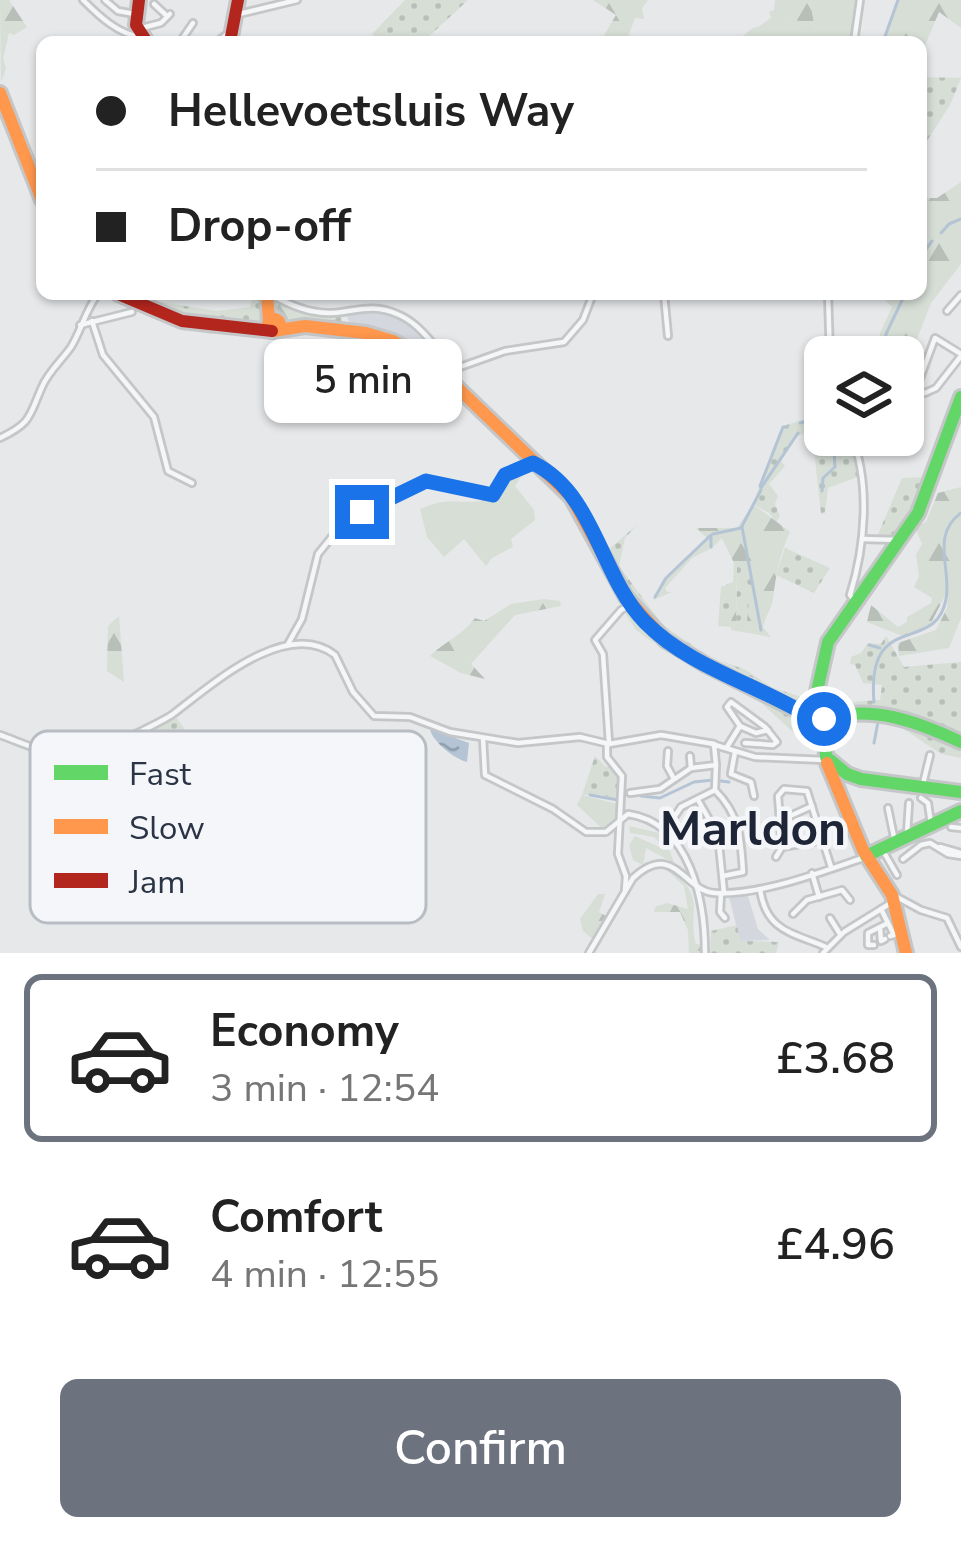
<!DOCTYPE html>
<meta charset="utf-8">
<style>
body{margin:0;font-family:"Nunito Sans",sans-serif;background:#f2f2f2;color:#222;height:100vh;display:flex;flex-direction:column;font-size:45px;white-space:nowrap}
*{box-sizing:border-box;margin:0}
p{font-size:39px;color:#767676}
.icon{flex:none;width:66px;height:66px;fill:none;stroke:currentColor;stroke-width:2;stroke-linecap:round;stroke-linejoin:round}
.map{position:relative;height:953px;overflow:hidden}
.side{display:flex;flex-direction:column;background:#fff;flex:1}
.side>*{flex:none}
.banner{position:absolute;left:36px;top:36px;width:891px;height:264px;border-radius:18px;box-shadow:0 3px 9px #0004;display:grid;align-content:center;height:264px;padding:0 60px;background:#fff}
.fabs{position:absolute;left:804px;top:336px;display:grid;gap:24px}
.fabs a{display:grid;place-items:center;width:120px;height:120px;border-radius:18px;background:#fff;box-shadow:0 3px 9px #0004;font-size:60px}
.end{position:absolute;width:54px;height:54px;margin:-27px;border:15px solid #1a73e8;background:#fff;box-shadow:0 0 0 6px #fff}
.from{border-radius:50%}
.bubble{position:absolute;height:84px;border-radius:18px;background:#fff;box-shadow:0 3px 9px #0004;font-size:39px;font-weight:600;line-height:84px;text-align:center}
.banner b{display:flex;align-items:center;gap:42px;height:114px;font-size:45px}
.banner b+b{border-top:3px solid #e0e0e0}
.banner i{width:30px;height:30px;background:#222}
ul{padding:21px 0 0;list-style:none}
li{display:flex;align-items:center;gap:36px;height:168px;margin:0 24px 18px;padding:0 36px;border:6px solid transparent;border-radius:18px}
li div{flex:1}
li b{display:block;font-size:45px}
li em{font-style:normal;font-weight:600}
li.selected{border-color:#6c737f}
li>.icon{width:108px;height:108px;stroke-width:1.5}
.cta{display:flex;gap:24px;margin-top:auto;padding:24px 60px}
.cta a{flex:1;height:138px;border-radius:18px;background:#6c737f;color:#fff;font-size:48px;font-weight:600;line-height:138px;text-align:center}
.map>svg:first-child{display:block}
.built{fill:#d4d7dd}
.grass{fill:url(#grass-dots)}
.forest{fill:url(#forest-firs);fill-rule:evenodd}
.park{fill:#d6ded6}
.water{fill:url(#water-ripples)}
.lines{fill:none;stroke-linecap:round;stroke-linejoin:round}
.stream{stroke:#b4c4d5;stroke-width:3}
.street-casing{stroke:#c4c6c8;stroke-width:10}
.fast-casing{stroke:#c4c6c8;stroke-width:18}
.slow-casing{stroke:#c4c6c8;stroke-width:18}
.jam-casing{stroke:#c4c6c8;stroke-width:18}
.street{stroke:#f5f6f7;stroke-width:4.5}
.fast{stroke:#63d668;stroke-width:12}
.slow{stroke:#ff974d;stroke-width:12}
.jam{stroke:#b3261e;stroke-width:12}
.route{stroke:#1a73e8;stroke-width:15}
.labels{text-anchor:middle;stroke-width:9;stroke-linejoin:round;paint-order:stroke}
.quarter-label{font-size:48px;font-weight:bold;fill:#1d2536;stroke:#f4f6f9}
.key{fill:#f4f6f9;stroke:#b8bcc3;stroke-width:3}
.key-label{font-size:33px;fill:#2b3445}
</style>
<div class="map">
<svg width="961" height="953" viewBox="0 0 961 953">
<defs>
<pattern id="grass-dots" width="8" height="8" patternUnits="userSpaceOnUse" patternTransform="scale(3)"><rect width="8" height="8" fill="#d6ded6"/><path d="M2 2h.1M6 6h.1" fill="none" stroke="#b8bfb9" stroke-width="1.8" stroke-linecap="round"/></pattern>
<pattern id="forest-firs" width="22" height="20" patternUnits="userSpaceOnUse" patternTransform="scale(3)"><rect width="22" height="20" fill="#d6ded6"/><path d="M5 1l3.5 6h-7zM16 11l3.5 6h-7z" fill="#b8bfb9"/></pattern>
<pattern id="water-ripples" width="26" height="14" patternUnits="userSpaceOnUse" patternTransform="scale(3)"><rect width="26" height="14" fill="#b4c4d5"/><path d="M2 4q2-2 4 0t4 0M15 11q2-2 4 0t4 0" fill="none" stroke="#93a0af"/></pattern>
</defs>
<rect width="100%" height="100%" fill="#e6e8ea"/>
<g class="built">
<polygon points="380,310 406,319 445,356 440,361 414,342 349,322 346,314"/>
<polygon points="747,893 758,929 770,940 740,941 729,897"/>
</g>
<g class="grass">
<polygon points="405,0 468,0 423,42 406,42 405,38 378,40 372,34"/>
<polygon points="921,77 961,78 950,105 921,150"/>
<path d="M122,294L143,305L130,294L158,306L159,302L217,311L250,307L253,294H263L268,312L263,321C228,327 189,317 155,309L205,323L264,325V329C209,320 172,323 122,294Z"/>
<polygon points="825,413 825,435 850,435 860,476 828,488 825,513 821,514 813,440 809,432 796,436 781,461 785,466 769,484 778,496 775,504 780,516 776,522 769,513 753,504 779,433 783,426"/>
<polygon points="930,477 914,514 899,536 877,537 902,478"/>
<path d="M638,524L625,538L619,566L667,631L716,659L746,670L773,688L812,700L811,703C790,701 770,687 751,677C693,646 631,618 609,549Z"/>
<polygon points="785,548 830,568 814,593 776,575"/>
<polygon points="737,563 750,564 755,601 750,601 747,630 736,627"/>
<polygon points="733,582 733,627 718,626 721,587"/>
<polygon points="632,612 812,722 820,733 819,750 808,746 754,696 648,639 636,630 625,613"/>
<polygon points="886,636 904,667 961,662 961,735 919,718 838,708 837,703 880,700 882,685 863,683 855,665 850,664 851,657 861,653 868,643 881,644"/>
<polygon points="175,716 184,728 186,743 201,737 204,742 193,767 224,781 228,774 224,761 237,757 245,780 204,807 147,754 151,741 141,731"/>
<polygon points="866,717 931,733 961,747 961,758 941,754 898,725 840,720"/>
<polygon points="595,756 605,766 617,769 618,800 603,795 582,795"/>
<polygon points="737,925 740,941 779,942 776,953 710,953 711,931"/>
</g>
<g class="forest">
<polygon points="0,0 9,0 27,27 14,35 9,33 3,58 6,69 1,82"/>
<polygon points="593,0 648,0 642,8 644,19 635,18 626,42 615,42 604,35 616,15"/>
<polygon points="775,0 810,0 816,34 804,35 802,23 790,17 757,28 771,18 769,12 774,10"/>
<polygon points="899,0 961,0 961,28 939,12 921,55 921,42 884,42"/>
<polygon points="961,182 961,264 931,303 903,375 903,357 876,357 880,333 892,307 878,294 921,294 921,198 937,198"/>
<polygon points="110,294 155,315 335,331 394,346 433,371 344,339 342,335 312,332 268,339 242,333 210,334 172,326 136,310 126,314 127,308"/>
<polygon points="271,296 303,310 340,314 342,323 281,318"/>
<polygon points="961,487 961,618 949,648 899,656 898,643 936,630 947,608 948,590 930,625 905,637 867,622 871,605 898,627 907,622 907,617 931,603 932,598 914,587 919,576 916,555 922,544 914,525 919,517 921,524 926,522 938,493"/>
<path d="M753,504L790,532C780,553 776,575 773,598C772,608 765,617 763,627L771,637L731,630L734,563L722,538L712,548L692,558L665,588L667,592H672L653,600L665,578L707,538L696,528H737ZM737,563L750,565L754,601L749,600L746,630L736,626Z"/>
<path d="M544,599L560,601L561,606L515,615L471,664L485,679L461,673L430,656C448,639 459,638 475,618L484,621L511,604Z"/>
<polygon points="119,616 124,682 107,671 108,626"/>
<path d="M668,871L683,877L682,881C703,900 688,918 696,944L704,945L703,953H689L688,930L680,912H654L655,907L667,903L688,909L684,886Z"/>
<polygon points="598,894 605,894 599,912 606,916 594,940 583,931 580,919"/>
</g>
<g class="park">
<polygon points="810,0 860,0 854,42 736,42 751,29 790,17 802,23 804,34 816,34"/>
<path d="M524,465L527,467L515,486L534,510L535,520L511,539L513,547L492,558L486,566L464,539L444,557L427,537L420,509C449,497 452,504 481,501L485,493L494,495L503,478Z"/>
<polygon points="582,795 617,804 615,822 606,832 577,805"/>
<polygon points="629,826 659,833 662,829 674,863 646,848 643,865 633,860 629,845 635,836 668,851 654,837 630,833"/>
</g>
<path class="water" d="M430,729L469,743L467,762C454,759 432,741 430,729Z"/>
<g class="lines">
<g class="stream">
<polyline points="883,42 898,0"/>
<polyline points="941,233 949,224 961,219"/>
<polyline points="921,256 932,241"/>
<polyline points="884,357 886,334 905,294"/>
<polyline points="800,423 825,416"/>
<polyline points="787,427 788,426"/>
<polyline points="760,486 783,427"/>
<polyline points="761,488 798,433"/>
<polyline points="822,491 823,478 835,467 833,435"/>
<polyline points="742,527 761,630"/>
<polyline points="713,534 741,528 761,490"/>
<polyline points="711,547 711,537"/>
<polyline points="655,597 666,578 711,535"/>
<polyline points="869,645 880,648"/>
<path d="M874,702C866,608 936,656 946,599C952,570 930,535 961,513"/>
<polyline points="874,743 878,722"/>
<polyline points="721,781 729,782"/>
<polyline points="590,795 618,800"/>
<polyline points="641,796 660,798 694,782 713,780"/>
</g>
<g class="street-casing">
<g id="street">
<path d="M83,0C99,16 119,35 142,37"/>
<polyline points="105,0 118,11 135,14"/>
<polyline points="154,4 167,16"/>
<polyline points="235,15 297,0"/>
<polyline points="138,29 161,23 170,14"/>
<polyline points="180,42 193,23"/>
<polyline points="217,42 226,35"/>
<polyline points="854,42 860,0"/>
<path d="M271,294C292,307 317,316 342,312C363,309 377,305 397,314C425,325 436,355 460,367L505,351L564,342L583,320L593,294"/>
<polyline points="664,294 668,336"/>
<polyline points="828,294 830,357"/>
<polyline points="947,311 961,295"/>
<polyline points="92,321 103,355 154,417 168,471 192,483"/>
<polyline points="80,325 132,312"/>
<polyline points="961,354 935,338 916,389 925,393 936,388 961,356"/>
<path d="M851,435C871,483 865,547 850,595L855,601"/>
<path d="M0,438C32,423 29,416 42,387C48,372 62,360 71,347C82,329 85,311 98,294"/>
<polyline points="862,539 901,540"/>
<polyline points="288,644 302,619 318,554 339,528 362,512 420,482 442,482 493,495 505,475 528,462"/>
<polyline points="740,726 756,733 768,730"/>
<path d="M0,735C26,744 61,762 90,755C96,754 167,719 173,714C210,686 287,617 335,655L353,692L374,716L410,717L450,732L518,743L580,737L609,744L661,735L714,744"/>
<path d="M483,738L485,775L553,809L586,832H606L628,814C691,823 705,902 705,953"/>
<polyline points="607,743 607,757 622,776 618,854 626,876 625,891"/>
<polyline points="609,743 603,654 595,640 621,610 630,605"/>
<polyline points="712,744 755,757 824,760"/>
<polyline points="727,747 740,726 727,707 731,702 765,727 777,742 773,745 745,743"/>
<polyline points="668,751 667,766 674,779"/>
<polyline points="735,752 731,774 751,782 754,796"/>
<polyline points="690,756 691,768"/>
<polyline points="923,784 930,755"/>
<path d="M715,790C740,815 741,839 743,872L723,876"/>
<polyline points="630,793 660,789 691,768 716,765 714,744"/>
<polyline points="921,798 928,803 931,824"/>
<polyline points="698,800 718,835 724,893"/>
<polyline points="888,808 895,842"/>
<polyline points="675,816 681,807 715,790 716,765"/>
<polyline points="779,821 812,806"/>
<polyline points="951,827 961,828"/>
<polyline points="907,833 909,803"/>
<polyline points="782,847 778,796 784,789 807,791 831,867"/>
<polyline points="940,847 961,853"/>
<polyline points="882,849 897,875"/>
<polyline points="776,857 782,847 823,840"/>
<polyline points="903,859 921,845 930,843 948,854 961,856"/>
<polyline points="812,873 819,897"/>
<path d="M760,889C766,931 791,932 826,947"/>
<polyline points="721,893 720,912 725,918"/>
<polyline points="895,896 921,910 947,918 961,947"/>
<polyline points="793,914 807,900 842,890 850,900"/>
<polyline points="830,918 840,934"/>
<polyline points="888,923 894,935 890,936"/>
<polyline points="880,928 881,941 885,939"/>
<polyline points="874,945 868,945 868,933 888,923 881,909"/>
<path d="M589,953L633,878C674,840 683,891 715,893C758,896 822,872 863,858"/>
<polyline points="823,953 844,932 894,901"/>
</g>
</g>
<g class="fast-casing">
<g id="fast">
<polyline points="665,640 706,665 814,719"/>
<polyline points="814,705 828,642 918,513 961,397"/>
<polyline points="824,719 826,757"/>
<path d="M825,719C872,704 918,722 961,742"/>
<polyline points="830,760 847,774 861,779 961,792"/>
<polyline points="866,856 961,811"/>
</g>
</g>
<g class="slow-casing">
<g id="slow">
<polyline points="0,93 42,200"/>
<polyline points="267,294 269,321"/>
<circle cx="274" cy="325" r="6"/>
<polyline points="279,330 305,326 366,333 393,341 435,366 571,497 626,597 665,640"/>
<circle cx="819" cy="712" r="9"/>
<polyline points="827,763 863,850 892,895 906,953"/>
</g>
</g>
<g class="jam-casing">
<g id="jam">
<polyline points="139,0 136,25 147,42"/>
<polyline points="230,42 238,0"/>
<polyline points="118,294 182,321 272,331"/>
</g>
</g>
<use href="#street" class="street"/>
<use href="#fast" class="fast"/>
<use href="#slow" class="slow"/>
<use href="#jam" class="jam"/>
</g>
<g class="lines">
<path class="route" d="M362,512L426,481L493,495L505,475L533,463C595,493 600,576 645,622C691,669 761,685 815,720L824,719"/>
</g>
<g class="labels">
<g class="quarter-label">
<text x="753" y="845">Marldon</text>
</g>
</g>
<rect x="30" y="731" width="396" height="192" rx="18" class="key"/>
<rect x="54" y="765" width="54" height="15" fill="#63d668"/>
<rect x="54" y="819" width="54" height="15" fill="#ff974d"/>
<rect x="54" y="873" width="54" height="15" fill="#b3261e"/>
<g class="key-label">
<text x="129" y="785">Fast</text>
<text x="129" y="839">Slow</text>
<text x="129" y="893">Jam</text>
</g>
</svg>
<div class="fabs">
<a><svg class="icon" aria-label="layers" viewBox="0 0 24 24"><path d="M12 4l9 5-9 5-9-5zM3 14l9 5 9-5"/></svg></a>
</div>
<i class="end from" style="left:824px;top:719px"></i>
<i class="end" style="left:362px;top:512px"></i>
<div class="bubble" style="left:264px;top:339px;width:198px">5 min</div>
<div class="banner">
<b><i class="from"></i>Hellevoetsluis Way</b>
<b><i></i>Drop-off</b>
</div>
</div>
<section class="side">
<ul>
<li class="selected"><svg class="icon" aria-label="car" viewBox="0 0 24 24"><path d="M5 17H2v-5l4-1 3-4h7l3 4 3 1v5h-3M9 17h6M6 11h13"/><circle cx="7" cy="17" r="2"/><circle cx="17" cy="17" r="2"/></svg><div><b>Economy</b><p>3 min · 12:54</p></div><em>£3.68</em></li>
<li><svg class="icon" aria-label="car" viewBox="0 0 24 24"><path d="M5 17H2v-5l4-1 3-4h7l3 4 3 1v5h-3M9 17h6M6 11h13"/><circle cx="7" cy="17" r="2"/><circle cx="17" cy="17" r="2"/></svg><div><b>Comfort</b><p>4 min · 12:55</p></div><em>£4.96</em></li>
</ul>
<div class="cta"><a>Confirm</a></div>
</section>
